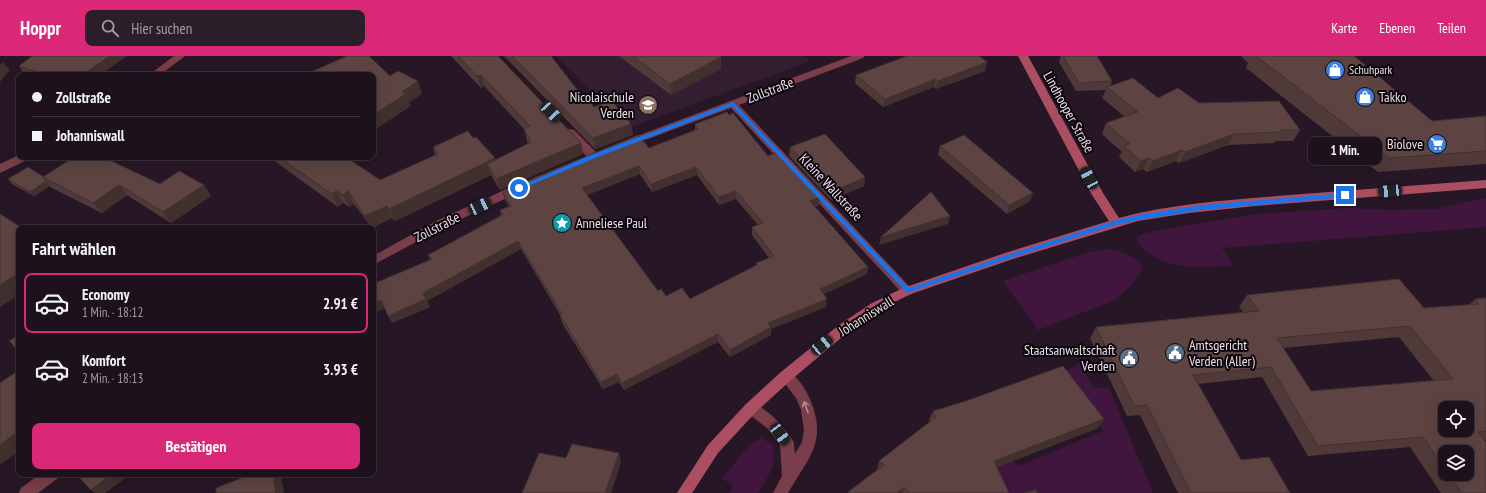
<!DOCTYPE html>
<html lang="de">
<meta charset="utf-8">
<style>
body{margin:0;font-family:"PT Sans Narrow",sans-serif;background:#2a1f29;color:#f1f3f6;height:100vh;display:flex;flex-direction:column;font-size:15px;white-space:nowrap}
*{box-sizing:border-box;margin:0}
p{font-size:13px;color:#a09da3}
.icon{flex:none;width:22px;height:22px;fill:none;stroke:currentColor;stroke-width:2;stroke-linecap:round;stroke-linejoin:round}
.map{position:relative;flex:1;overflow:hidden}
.side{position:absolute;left:16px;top:169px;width:360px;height:252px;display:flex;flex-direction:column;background:#1d111c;border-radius:8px;box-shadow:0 4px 16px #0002,0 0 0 1px #3b313b}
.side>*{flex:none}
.top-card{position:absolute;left:16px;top:16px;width:360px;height:88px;border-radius:8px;box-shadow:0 4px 16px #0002,0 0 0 1px #3b313b;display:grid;align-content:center;height:88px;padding:0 16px;background:#1d111c}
.tools{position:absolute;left:1438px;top:345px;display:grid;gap:8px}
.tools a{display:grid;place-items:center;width:36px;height:36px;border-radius:8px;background:#1d111c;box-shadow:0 4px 16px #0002,0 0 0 1px #3b313b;font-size:20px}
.end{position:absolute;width:18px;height:18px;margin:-9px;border:5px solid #1a73e8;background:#fff;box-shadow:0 0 0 2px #fff}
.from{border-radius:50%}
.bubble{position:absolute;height:28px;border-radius:8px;background:#1d111c;box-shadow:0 4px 16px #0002,0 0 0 1px #3b313b;font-size:13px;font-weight:600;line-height:28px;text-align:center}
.car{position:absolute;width:12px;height:24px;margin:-12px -6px;border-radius:5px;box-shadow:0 0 3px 1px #0007;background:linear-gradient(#222 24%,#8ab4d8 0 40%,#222 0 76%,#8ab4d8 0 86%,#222 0)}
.top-card b{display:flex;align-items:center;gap:14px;height:38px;font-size:15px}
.top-card b+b{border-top:1px solid #3b313b}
.top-card i{width:10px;height:10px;background:#f1f3f6}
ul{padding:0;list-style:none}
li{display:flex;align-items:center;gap:12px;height:60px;margin:0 8px 6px;padding:0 8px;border:2px solid transparent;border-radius:8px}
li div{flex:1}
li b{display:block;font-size:15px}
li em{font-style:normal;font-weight:600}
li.selected{border-color:#db2777}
li>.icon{width:36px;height:36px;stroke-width:1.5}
h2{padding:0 16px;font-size:18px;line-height:48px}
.button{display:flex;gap:8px;margin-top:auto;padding:8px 16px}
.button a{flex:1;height:46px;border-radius:8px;background:#db2777;color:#fff;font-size:16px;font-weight:600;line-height:46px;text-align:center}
header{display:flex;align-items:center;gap:24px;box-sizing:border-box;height:56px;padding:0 20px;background:#db2777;color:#fff}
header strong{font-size:19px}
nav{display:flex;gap:22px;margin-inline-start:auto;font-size:14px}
.search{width:280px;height:36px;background:#2a1f29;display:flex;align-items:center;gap:10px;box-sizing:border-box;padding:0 14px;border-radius:8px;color:#a09da3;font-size:15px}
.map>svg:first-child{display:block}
.built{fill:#331e31}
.green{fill:#40163e}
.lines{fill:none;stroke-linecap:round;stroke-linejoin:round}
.minor{fill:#793e49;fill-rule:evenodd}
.secondary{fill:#ac4e61;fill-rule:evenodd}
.wall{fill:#503a39;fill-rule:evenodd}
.shaded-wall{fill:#41302e}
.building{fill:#5d4442;stroke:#41302e;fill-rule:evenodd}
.oneway{stroke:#b28f9a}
.route{fill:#1a73e8}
.labels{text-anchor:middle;stroke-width:4;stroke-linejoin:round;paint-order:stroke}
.far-poi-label{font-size:12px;fill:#ece0ea;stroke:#0c060b;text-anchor:start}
.street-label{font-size:14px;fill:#ece0ea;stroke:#0c060b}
.poi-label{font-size:14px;fill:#ece0ea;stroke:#0c060b;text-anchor:end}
</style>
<header>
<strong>Hoppr</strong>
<div class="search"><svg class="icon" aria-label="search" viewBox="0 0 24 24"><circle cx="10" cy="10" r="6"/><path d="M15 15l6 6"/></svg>Hier suchen</div>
<nav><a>Karte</a><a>Ebenen</a><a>Teilen</a></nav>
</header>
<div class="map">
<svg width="1486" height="437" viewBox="0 0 1486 437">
<rect width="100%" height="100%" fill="#271726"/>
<polygon class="built" points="556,0 803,0 811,5 628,72"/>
<g class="green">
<path d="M1479,143H1486V171L1222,192L1233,210C1216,210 1198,212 1182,210C1169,209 1137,197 1137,181L1142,178L1164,173L1259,158L1348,152L1392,154L1436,153Z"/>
<path d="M1108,193C1122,195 1132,199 1142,209V215L1139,219L1131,229L1115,244L1038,274L1003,225L1089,196Z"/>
<polygon points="1080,307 1093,331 1109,332 1153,437 1008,437 995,412 1011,403 1018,410 1103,375 1061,318"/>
<path d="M761,382L773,389C778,409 767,421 758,437H729L734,429L722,423L751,387Z"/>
</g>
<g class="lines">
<g class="minor">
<polygon points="174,0 185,0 160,19 149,19"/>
<polygon points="851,0 865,0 863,2 739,49 911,232 913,235 911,238 907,240 903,238 731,52 629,90 621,90 620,88 621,86"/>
<polygon points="570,73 574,74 597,97 598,100 597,103 589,103 566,78 565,76 566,74"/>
<polygon points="19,99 19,101 28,101 27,104 0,117 0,108"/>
<polygon points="518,128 522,129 523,132 522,135 444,171 373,209 373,200 436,165"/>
<path d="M786,314C795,318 804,330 808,339C829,384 810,399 788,437H773L782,420L780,389L767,372L746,356L744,352L746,348C760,343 785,372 792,383C795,387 794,393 795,398L802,386L804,374L801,354L796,342L779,320L781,316Z"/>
<polygon points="40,418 59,418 57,423 38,437 19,437 21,432"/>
</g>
<path class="secondary" d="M1018,0H1028L1103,137L1119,162C1174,147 1233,144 1290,139C1355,134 1421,129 1486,124V132L1255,150L1189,157L1138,165L1013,203L911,238L880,253L847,277L791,324L756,356L718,397L692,437H677L708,389L746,348L781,316L839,269L872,247L903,232L1005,197L1109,165L1092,139Z"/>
</g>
<g class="wall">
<polygon points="451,0 498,0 581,87 583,98 500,134 491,119 395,165 392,162 372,172 354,148 349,151 343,147 338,151 269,101 346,101 380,124 435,99 433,91 473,82 496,104 528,88 527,85 524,73 484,30 481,32"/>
<polygon points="504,0 551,0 586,45 594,51 631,68 633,79 595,93"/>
<polygon points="619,0 720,0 721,1 721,13 671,39"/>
<polygon points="1061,0 1097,0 1112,25 1110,30 1158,42 1199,47 1300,74 1293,85 1276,85 1274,87 1228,89 1179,107 1176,105 1147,116 1143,113 1135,116 1119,101 1122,96 1102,78 1106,67 1125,61 1102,42 1106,34 1076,35 1059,6"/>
<polygon points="1241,0 1354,0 1432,65 1486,60 1486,108 1378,116 1246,12 1248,7"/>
<polygon points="987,6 985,15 936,33 934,31 883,51 855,27 856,19"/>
<polygon points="19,10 100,19 25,19"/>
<path d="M695,68L768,100L819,149L815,151L868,211L867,218L824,238L826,251L771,273V279L730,301L718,286L624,334L619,326L603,333L562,267L560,259L521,193L427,245L430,251L392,267L430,204L428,199L501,159L500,154L509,150L505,144L503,137L649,92L695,74ZM640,118L652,136L697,119L719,149L736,143L758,169L752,171V179L769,202L756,207V209L690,243L666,240L658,235L587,139Z"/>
<polygon points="940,90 1030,145 1007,158 938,99"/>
<polygon points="790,91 865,121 864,130 831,144 789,100"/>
<polygon points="44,121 160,128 204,129 211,140 171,167 127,139 102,157 52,132 50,130 34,140 12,128 8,123"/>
<path d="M1247,239L1424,252L1469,249L1475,243L1486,242V384H1484L1486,437H1441L1410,391L1308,400L1262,321L1198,328L1241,404L1290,437H1178L1140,359L1127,360L1090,282L1096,271L1243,256L1239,251ZM1399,281L1434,325L1311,335L1283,292ZM1445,396L1467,418H1445Z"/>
<polygon points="933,355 1104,363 1098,372 997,411 1009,437 848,437 848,436 877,414 879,405 930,366 929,364"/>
</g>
<g class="shaded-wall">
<polygon points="110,0 127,0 100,19 82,19"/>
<polygon points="721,1 721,13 671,39 670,28"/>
<polygon points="3,6 10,14 0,26 0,9"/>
<polygon points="987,6 985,15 936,33 938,25"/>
<polygon points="481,19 484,30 481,32 477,20"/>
<polygon points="936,23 934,31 883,51 885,43"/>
<polygon points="418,25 422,38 409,46 411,50 373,75 373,59 402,36"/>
<polygon points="631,68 633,79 595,93 593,82"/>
<polygon points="1234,78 1228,89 1179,107 1185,96"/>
<polygon points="581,87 583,98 500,134 496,123"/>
<polygon points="1182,94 1176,105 1147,116 1153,105"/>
<polygon points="495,102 499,115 487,108 491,119 395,165 389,153"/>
<polygon points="1149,102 1143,113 1135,116 1141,105"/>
<polygon points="639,110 640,118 584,140 582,132"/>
<polygon points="696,111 697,119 652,136 651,128"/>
<polygon points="865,121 864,130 831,144 832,136"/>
<polygon points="46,125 50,130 34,140 30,136"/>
<polygon points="119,129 127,139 102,157 93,147"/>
<polygon points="204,129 211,140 171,167 163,156"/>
<polygon points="337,135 343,147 338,151 332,138"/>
<polygon points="348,135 354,148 349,151 343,139"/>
<polygon points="736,135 736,143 719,149 719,141"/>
<polygon points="1033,137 1030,145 1007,158 1009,149"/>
<polygon points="820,141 819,149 809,153 810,145"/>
<polygon points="387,150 392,162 371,172 365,160"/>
<polygon points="950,160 948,168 879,189 881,181"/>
<polygon points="518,185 521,193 427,245 430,251 392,267 388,260 423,237"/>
<polygon points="868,211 867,218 819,240 820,233"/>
<polygon points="19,217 19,239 0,251 0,229"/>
<polygon points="827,243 826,251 771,273 771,279 730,301 730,294 768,267"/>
<polygon points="381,244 385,252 373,258 373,248"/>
<polygon points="718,278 718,286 624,334 622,327"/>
<polygon points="617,318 619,326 603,333 601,326"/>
<polygon points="1104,363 1098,372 990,414 994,405"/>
<polygon points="19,375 19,395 0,409 0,389"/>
<polygon points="619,397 621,407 611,437 605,437"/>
<polygon points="112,418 131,418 105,437 95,437 91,434"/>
<polygon points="273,418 279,418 281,420 284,437 276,437"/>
<polygon points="904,431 903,437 897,437"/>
</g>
<g class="building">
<polygon points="32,0 110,0 82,19 46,19 19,10"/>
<polygon points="347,0 369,0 390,20 398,15 418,25 402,36 406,38 373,59 373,19 304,19"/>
<polygon points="458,0 498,0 581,87 496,123 487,108 531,86 524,73 530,70 481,19 477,20"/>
<polygon points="512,0 551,0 586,45 588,44 594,51 612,45 631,68 593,82"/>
<polygon points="633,0 720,0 721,1 670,28"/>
<polygon points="907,0 979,0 987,6 938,25 936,23 885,43 856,19"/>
<polygon points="1063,0 1097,0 1112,25 1079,27"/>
<polygon points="1256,0 1354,0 1432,65 1486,60 1486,95 1389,102"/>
<polygon points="1133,22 1158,42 1178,32 1199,47 1279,45 1300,74 1280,74 1281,76 1234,78 1185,96 1182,94 1153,105 1149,102 1141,105 1124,90 1130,88 1106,67 1138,56 1107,31"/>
<path d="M727,56L729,59L733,57L768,100L777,96L820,141L810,145L868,211L820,233L827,243L768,267L771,271L730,294L718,278L622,327L617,318L601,326L560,259L562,258L518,185L423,237L426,243L388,260L381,244L373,248V228L432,203L428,199L503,159L500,154L511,150L503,137L536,121L638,79L649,92L698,73L695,68ZM639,110L651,128L696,111L719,141L736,135L763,167L752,171L774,200L756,207L757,209L690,243L682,232L666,240L661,233L658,235L582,132Z"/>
<polygon points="468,75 473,82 476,81 495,102 389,153 387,150 365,160 348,135 343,139 337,135 332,138 279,101 346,101 380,124 438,98 433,91"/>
<polygon points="825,78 865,121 832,136 790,91"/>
<polygon points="964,79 1033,137 1009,149 940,90"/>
<polygon points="74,101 103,101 160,128 179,115 204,129 163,156 119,129 93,147 43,121"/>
<polygon points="28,111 44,121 43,121 46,125 30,136 8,123"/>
<polygon points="931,136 950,160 881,181"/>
<polygon points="0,158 22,172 19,172 19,217 0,229"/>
<polygon points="257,169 261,172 252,172"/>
<path d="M1399,223L1424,252L1479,248L1475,243L1486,242V375L1478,376L1486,386V437H1462L1448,418H1467V396H1445V413L1423,381L1318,390L1271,311L1193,319L1241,404L1269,401L1290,437H1191L1147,349L1134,350L1096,271L1259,255L1247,239ZM1410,270L1453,323L1311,335L1277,282ZM1445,352H1467V374H1445Z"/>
<polygon points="19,279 19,296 9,285"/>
<polygon points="1063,310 1104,363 994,405 1009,437 910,437 904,431 897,437 849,437 848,436 884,409 879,405 936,361 933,355 966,345"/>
<polygon points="19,314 19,375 0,389 0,327"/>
<polygon points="572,388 619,397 605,437 522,437 539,397 566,402"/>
<polygon points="76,418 112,418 91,434"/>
<polygon points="252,418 273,418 276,437 216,437 216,432"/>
<polygon points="1036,434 1037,437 1024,437"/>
</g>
<defs><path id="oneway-shaft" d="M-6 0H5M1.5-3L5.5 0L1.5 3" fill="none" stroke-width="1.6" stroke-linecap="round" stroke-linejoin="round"/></defs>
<use class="oneway" href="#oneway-shaft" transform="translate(806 351) rotate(-110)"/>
<polygon class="route" points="733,46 909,232 1007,199 1114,165 1138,159 1202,149 1345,137 1348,139 1345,141 1202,154 1138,164 1116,169 1011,202 907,237 732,50 595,102 521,133 516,132 591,99"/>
<defs>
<g id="shop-disc" transform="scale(1)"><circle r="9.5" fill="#3f7fe0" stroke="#0c060b"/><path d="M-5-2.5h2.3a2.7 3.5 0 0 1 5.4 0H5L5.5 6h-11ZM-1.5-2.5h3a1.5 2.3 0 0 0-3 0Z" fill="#fff"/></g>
<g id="school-disc" transform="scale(1)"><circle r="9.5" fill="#8d6e63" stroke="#0c060b"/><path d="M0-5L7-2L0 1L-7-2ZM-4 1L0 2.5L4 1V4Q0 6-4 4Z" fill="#fff"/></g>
<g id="supermarket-disc" transform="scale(1)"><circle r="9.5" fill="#3f7fe0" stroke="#0c060b"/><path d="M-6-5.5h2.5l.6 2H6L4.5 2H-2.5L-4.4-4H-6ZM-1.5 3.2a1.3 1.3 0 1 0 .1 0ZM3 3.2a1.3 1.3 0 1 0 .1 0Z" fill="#fff"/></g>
<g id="sight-disc" transform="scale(1)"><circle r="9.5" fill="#0f9aa8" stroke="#0c060b"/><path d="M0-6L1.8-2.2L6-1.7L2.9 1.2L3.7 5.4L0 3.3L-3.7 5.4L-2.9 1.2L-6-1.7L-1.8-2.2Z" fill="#fff"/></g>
<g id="civic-disc" transform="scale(1)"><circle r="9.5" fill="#5c6f8a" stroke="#0c060b"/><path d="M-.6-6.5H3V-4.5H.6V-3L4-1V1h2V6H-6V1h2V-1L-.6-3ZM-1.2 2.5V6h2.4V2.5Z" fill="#fff"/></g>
</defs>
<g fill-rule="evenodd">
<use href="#shop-disc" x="1335" y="14"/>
<use href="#shop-disc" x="1365" y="41"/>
<use href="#school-disc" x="648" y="49"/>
<use href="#supermarket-disc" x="1437" y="88"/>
<use href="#sight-disc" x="562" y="167"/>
<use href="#civic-disc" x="1175" y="297"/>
<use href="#civic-disc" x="1129" y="302"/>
</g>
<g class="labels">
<g class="far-poi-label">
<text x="1349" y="18">Schuhpark</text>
</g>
<g class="street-label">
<text transform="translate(770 34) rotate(-21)" y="5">Zollstraße</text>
<text transform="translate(1069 56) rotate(61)" y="5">Lindhooper Straße</text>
<text transform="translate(831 131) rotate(47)" y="5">Kleine Wallstraße</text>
<text transform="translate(437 171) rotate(-27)" y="5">Zollstraße</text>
<text transform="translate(866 260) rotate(-32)" y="5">Johanniswall</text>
</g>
<g class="poi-label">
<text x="634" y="46">Nicolaischule<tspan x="634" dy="16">Verden</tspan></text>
<text x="1379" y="46" text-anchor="start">Takko</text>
<text x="1423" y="93">Biolove</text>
<text x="576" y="172" text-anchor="start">Anneliese Paul</text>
<text x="1189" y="294" text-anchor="start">Amtsgericht<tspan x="1189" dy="16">Verden (Aller)</tspan></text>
<text x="1115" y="299">Staatsanwaltschaft<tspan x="1115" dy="16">Verden</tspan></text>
</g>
</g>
</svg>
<div class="tools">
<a><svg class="icon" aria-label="locate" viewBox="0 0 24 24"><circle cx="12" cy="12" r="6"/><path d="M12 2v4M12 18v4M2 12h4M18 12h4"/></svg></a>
<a><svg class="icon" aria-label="layers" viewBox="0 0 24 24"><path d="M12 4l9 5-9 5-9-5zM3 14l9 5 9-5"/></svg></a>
</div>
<i class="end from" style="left:519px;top:132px"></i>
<i class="end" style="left:1345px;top:139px"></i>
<div class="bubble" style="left:1308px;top:81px;width:74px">1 Min.</div>
<i class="car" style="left:551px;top:56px;rotate:137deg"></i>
<i class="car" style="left:1089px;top:122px;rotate:331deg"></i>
<i class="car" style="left:1390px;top:135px;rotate:265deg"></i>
<i class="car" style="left:480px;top:150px;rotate:65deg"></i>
<i class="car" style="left:822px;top:289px;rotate:51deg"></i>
<i class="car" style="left:780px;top:378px;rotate:143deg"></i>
<div class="top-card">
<b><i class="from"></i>Zollstraße</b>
<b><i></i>Johanniswall</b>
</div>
<section class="side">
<h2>Fahrt wählen</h2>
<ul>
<li class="selected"><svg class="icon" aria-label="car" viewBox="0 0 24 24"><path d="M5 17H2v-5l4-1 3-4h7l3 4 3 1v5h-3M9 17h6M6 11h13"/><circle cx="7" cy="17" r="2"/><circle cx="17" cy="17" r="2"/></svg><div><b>Economy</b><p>1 Min. · 18:12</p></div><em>2.91 €</em></li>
<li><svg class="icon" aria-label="car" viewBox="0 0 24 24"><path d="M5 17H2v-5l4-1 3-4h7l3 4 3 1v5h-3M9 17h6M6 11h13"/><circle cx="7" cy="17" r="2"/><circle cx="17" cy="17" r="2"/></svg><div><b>Komfort</b><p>2 Min. · 18:13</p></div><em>3.93 €</em></li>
</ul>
<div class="button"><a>Bestätigen</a></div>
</section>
</div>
